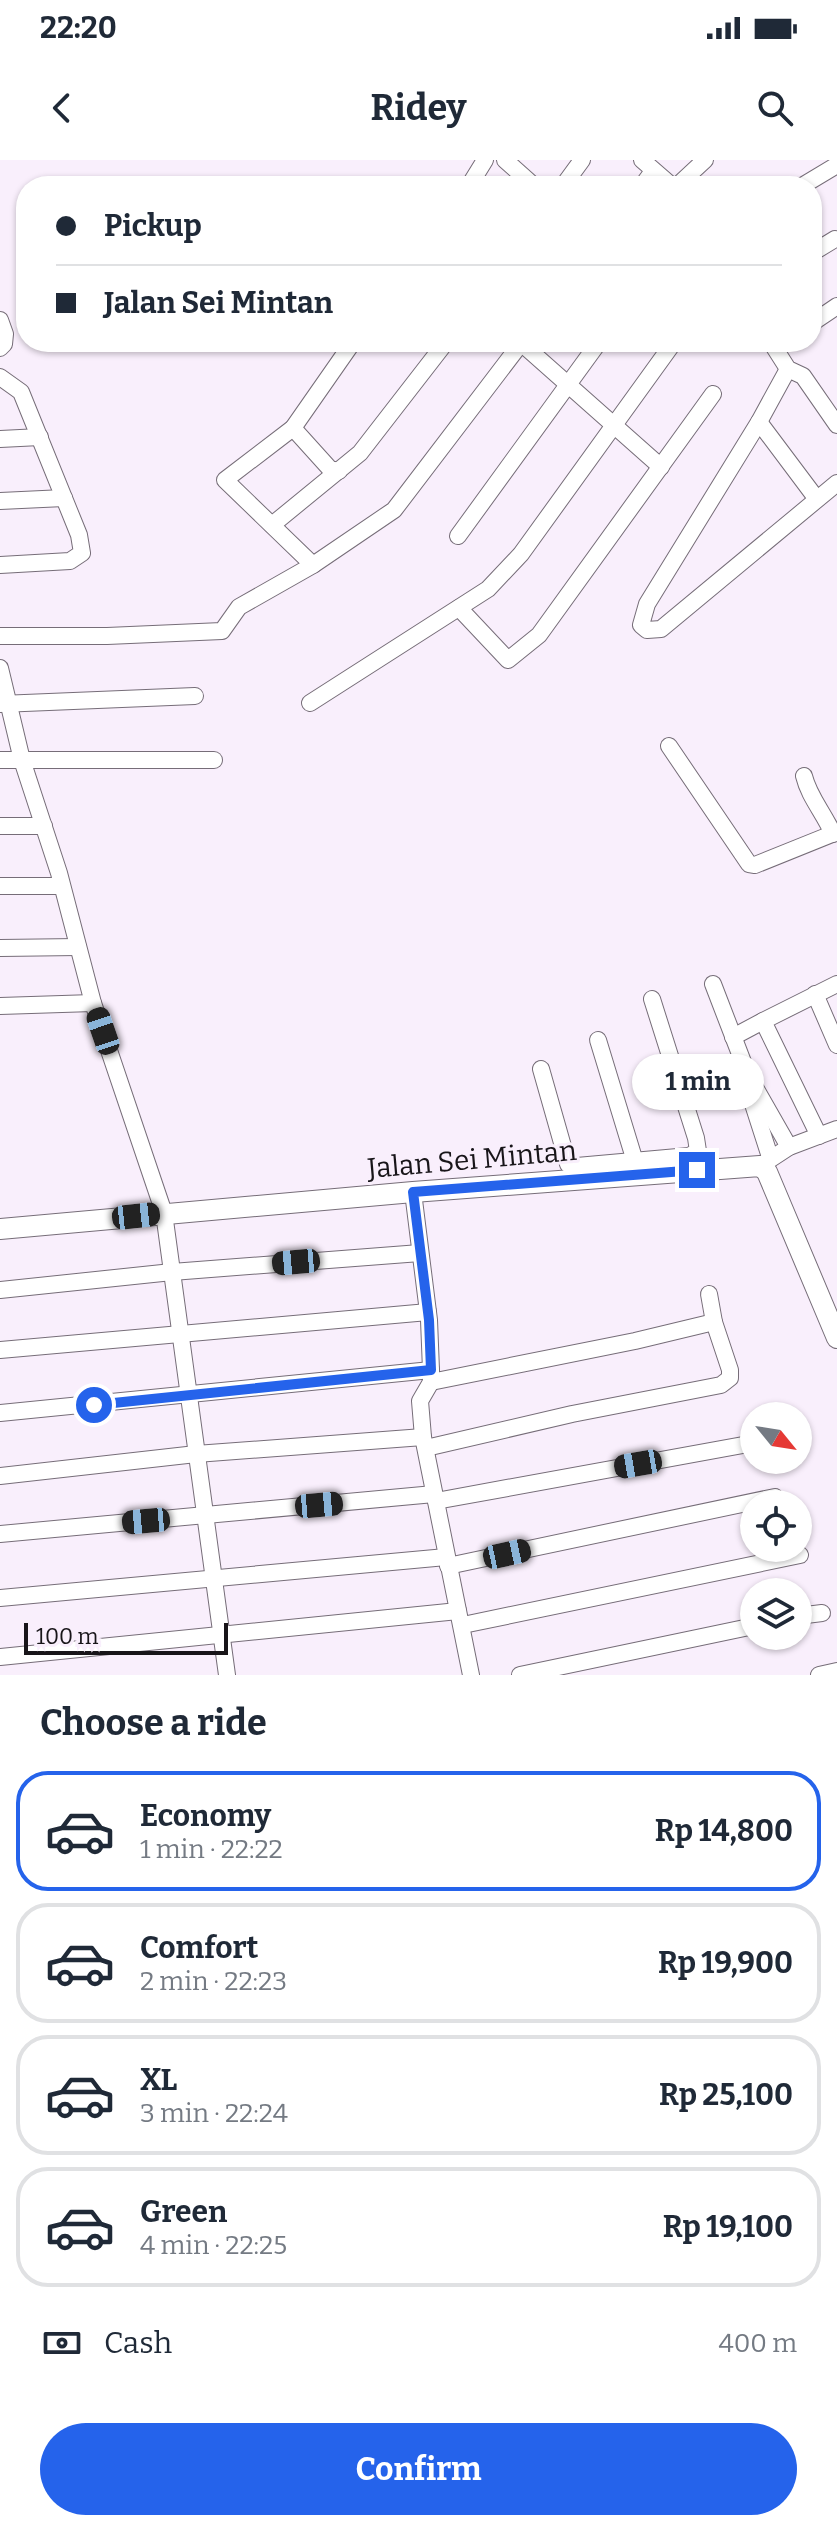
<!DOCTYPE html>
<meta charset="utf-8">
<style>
body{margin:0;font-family:Bitter,serif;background:#f2f2f3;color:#1f2937;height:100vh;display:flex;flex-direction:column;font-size:30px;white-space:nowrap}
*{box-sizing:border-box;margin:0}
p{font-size:26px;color:#747a83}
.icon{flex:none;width:44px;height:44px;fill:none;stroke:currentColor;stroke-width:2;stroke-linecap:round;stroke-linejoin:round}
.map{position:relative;height:1515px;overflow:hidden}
.sheet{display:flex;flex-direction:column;background:#fff;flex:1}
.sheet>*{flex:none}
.top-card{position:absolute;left:16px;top:16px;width:806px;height:176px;border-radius:32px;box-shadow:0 2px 6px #0004;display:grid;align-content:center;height:176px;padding:0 40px;background:#fff}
.needle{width:52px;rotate:120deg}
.buttons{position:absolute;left:740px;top:1242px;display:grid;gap:16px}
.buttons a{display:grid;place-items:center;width:72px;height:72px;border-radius:50%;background:#fff;box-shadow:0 2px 6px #0004;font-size:40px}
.scale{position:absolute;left:24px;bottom:20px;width:204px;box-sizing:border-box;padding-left:8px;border:4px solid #181519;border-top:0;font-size:22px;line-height:28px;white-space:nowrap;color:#181519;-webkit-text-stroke:6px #f9effc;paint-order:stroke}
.end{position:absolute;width:36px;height:36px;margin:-18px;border:10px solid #2563eb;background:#fff;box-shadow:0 0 0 4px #fff}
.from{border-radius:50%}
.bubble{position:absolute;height:56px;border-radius:28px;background:#fff;box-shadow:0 2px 6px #0004;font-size:26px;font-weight:700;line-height:56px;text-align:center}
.car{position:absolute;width:24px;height:48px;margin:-24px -12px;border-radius:10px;box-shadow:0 0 6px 2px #0007;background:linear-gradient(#222 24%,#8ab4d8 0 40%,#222 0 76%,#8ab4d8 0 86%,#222 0)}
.top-card b{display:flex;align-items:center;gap:28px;height:76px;font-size:30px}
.top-card b+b{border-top:2px solid #e0e1e3}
.top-card i{width:20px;height:20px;background:#1f2937}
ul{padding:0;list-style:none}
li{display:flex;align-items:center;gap:24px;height:120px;margin:0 16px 12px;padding:0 24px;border:4px solid #e0e1e3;border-radius:32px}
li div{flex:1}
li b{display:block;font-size:30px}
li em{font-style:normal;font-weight:700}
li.current{border-color:#2563eb}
li>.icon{width:72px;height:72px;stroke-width:1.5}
h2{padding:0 40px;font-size:36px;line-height:96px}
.pay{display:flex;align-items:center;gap:20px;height:88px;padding:0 40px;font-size:30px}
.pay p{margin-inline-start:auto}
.button{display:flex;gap:16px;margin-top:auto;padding:16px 40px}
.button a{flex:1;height:92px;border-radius:48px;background:#2563eb;color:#fff;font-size:32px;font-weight:700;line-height:92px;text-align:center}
.status{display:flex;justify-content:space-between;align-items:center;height:56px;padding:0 40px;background:#fff;direction:ltr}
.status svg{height:22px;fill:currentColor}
header{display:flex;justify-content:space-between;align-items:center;height:104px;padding:0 40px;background:#fff;font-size:36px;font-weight:700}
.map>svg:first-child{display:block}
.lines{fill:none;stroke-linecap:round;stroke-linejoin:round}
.minor-casing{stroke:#766d78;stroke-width:18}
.tertiary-casing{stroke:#766d78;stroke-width:22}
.minor{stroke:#fff;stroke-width:16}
.tertiary{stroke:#fff;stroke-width:20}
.route{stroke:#2563eb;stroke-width:10}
.labels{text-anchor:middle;stroke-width:6;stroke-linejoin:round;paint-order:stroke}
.street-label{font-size:28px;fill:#181519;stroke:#f9effc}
</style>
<div class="status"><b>22:20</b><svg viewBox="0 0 49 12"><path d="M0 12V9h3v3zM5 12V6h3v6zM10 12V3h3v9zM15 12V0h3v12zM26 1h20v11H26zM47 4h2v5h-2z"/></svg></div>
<header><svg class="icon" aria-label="back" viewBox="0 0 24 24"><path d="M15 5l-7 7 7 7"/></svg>Ridey<svg class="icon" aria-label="search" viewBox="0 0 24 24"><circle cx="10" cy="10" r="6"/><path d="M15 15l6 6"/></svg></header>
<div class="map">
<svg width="837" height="1515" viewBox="0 0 837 1515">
<rect width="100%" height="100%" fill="#f9effc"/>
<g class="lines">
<g class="minor-casing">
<g id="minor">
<polyline points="505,0 534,26"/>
<polyline points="642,0 672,26"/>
<polyline points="469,26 485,0"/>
<polyline points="563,26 582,0"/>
<polyline points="642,26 653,11"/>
<polyline points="677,26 705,0"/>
<polyline points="802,26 837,5"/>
<polyline points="812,93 835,79"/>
<polyline points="0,160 5,174 4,184 0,188"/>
<polyline points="812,163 837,146"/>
<polyline points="520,182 661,307"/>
<polyline points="774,187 788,209 803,216 837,265"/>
<polyline points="788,209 759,262 647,444 641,465 647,470 661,469 837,323"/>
<polyline points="0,217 21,232 79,375 82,393 70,401 0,405"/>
<polyline points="759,262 816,338"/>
<polyline points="293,268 330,309 339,311"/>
<polyline points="0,279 40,277"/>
<polyline points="0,341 64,338"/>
<polyline points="272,365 360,293 446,182"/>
<polyline points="458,376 599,182"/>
<polyline points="313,405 225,320 293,268 353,182"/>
<polyline points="459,448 508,500 539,475 713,234"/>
<polyline points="0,476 107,476 222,471 239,447 313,405 394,350 522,182"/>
<polyline points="0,508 22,600 59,713 93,843 164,1053 227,1515"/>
<polyline points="310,543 488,429 521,394 674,182"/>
<polyline points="0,544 195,536"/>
<polyline points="669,586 749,704 755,705 837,672"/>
<polyline points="0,600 214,600"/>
<path d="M804,616C809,637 824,653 833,674"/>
<polyline points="0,666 44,666"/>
<polyline points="0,726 61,726"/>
<polyline points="0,788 78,787"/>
<polyline points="713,824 748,915 789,987"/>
<polyline points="815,834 837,885"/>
<polyline points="0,846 93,843"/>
<polyline points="733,877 763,861"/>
<polyline points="598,880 637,1008"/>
<polyline points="541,909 568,1004 577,1006 689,996 698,991 696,978 652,839"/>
<polyline points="750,926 752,941 770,997"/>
<polyline points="819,976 763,861 837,824"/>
<polyline points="760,1006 789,987 837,969"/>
<polyline points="413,1032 429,1160 431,1210 431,1222 420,1241 423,1277 471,1515"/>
<polyline points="0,1130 172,1112 420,1093"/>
<polyline points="709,1134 714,1162"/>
<polyline points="0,1190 428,1152"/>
<polyline points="0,1253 431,1210"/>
<polyline points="426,1288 572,1254 721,1225 730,1218 730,1210 714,1162 635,1181 431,1222"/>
<polyline points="0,1316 196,1294 423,1277"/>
<polyline points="436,1341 754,1283"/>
<polyline points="0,1374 434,1334"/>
<polyline points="448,1406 775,1337"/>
<polyline points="0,1438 446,1397"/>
<polyline points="798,1456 822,1453"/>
<polyline points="463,1465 800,1395"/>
<polyline points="0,1497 458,1451"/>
<polyline points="520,1515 754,1466"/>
<polyline points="819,1515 837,1511"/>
</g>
</g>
<g class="tertiary-casing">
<polyline id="tertiary" points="0,1069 413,1032 760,1006 767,1012 837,1178"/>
</g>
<use href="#minor" class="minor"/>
<use href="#tertiary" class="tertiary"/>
</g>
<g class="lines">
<polyline class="route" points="94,1245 431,1210 429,1160 413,1032 697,1010"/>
</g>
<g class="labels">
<g class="street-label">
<text transform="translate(472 999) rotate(-5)" y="10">Jalan Sei Mintan</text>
</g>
</g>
</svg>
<div class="buttons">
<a><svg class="needle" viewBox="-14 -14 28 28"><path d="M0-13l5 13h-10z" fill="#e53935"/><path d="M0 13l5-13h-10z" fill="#747a83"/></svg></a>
<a><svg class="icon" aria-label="locate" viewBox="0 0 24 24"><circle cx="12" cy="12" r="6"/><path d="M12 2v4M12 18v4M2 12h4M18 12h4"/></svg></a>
<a><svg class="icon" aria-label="layers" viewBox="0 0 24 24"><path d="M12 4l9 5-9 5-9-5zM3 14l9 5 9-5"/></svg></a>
</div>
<div class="scale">100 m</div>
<i class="end from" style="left:94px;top:1245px"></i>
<i class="end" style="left:697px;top:1010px"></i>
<div class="bubble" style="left:632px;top:894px;width:132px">1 min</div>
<i class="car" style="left:103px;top:871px;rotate:341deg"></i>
<i class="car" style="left:136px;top:1056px;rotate:84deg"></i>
<i class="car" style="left:296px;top:1102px;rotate:265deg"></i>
<i class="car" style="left:638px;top:1304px;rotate:260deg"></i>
<i class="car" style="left:319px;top:1345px;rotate:85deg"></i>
<i class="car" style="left:146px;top:1361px;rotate:265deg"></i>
<i class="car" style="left:507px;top:1394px;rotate:78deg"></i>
<div class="top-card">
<b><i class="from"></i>Pickup</b>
<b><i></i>Jalan Sei Mintan</b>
</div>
</div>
<section class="sheet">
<h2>Choose a ride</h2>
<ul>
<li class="current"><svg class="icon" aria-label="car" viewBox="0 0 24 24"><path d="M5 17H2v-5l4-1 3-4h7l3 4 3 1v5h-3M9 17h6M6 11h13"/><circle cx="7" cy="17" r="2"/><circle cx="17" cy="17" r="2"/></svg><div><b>Economy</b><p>1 min · 22:22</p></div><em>Rp 14,800</em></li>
<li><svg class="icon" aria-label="car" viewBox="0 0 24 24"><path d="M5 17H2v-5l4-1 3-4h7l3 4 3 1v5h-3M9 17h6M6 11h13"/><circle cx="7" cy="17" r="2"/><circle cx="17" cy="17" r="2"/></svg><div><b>Comfort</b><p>2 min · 22:23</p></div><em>Rp 19,900</em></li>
<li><svg class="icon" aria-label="car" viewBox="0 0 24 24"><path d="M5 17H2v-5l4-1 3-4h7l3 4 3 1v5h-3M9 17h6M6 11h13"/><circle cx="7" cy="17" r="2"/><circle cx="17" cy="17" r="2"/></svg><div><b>XL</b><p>3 min · 22:24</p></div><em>Rp 25,100</em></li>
<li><svg class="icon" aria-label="car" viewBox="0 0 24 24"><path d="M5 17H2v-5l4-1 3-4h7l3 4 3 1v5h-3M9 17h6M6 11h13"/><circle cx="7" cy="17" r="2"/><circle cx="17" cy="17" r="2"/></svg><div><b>Green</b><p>4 min · 22:25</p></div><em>Rp 19,100</em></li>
</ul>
<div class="pay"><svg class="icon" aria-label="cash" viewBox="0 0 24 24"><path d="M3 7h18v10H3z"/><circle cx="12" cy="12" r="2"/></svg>Cash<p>400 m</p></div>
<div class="button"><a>Confirm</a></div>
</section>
